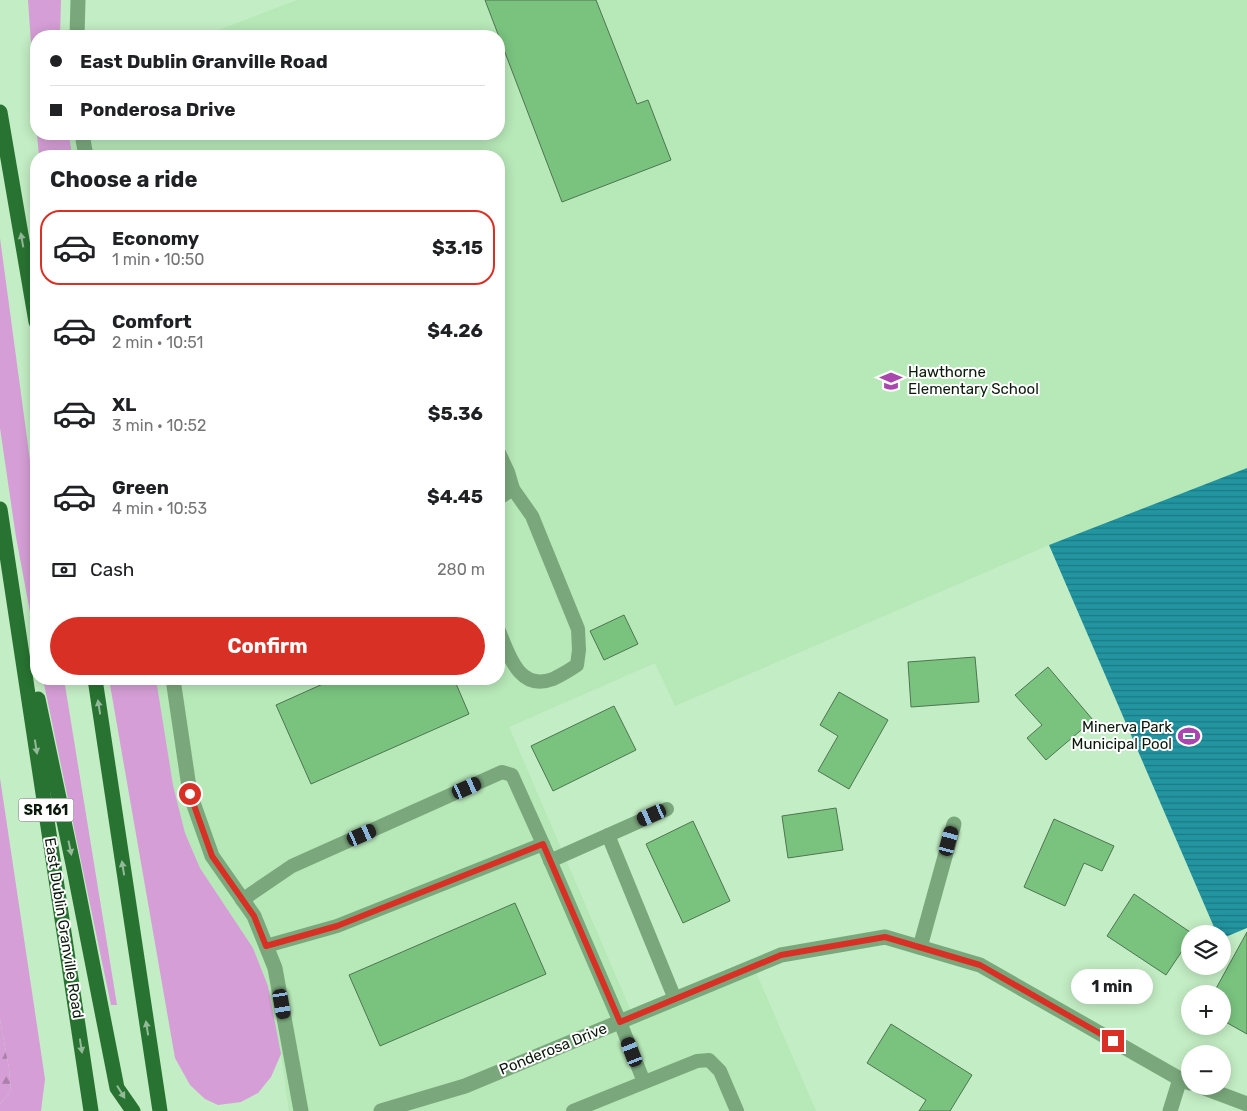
<!DOCTYPE html>
<meta charset="utf-8">
<style>
body{margin:0;font-family:Rubik,sans-serif;background:#f6f6f6;color:#202124;height:100vh;display:flex;flex-direction:column;font-size:19px;white-space:nowrap}
*{box-sizing:border-box;margin:0}
p{font-size:16px;color:#757577}
.icon{flex:none;width:28px;height:28px;fill:none;stroke:currentColor;stroke-width:2;stroke-linecap:round;stroke-linejoin:round}
.map{position:relative;flex:1;overflow:hidden}
.details{position:absolute;left:30px;top:150px;width:475px;height:535px;display:flex;flex-direction:column;background:#fff;border-radius:20px;box-shadow:0 2px 12px #0003}
.details>*{flex:none}
.banner{position:absolute;left:30px;top:30px;width:475px;height:110px;border-radius:20px;box-shadow:0 2px 12px #0003;display:grid;align-content:center;height:110px;padding:0 20px;background:#fff}
.buttons{position:absolute;left:1181px;top:925px;display:grid;gap:10px}
.buttons a{display:grid;place-items:center;width:50px;height:50px;border-radius:50%;background:#fff;box-shadow:0 2px 12px #0003;font-size:25px}
.end{position:absolute;width:22px;height:22px;margin:-11px;border:6px solid #d93025;background:#fff;box-shadow:0 0 0 2px #fff}
.from{border-radius:50%}
.bubble{position:absolute;height:35px;border-radius:18px;background:#fff;box-shadow:0 2px 12px #0003;font-size:16px;font-weight:700;line-height:35px;text-align:center}
.car{position:absolute;width:15px;height:30px;margin:-15px -8px;border-radius:6px;box-shadow:0 0 4px 1px #0007;background:linear-gradient(#222 24%,#8ab4d8 0 40%,#222 0 76%,#8ab4d8 0 86%,#222 0)}
.banner b{display:flex;align-items:center;gap:18px;height:48px;font-size:19px}
.banner b+b{border-top:1px solid #e0e0e0}
.banner i{width:12px;height:12px;background:#202124}
ul{padding:0;list-style:none}
li{display:flex;align-items:center;gap:15px;height:75px;margin:0 10px 8px;padding:0 10px;border:2px solid transparent;border-radius:20px}
li div{flex:1}
li b{display:block;font-size:19px}
li em{font-style:normal;font-weight:700}
li.current{border-color:#d93025}
li>.icon{width:45px;height:45px;stroke-width:1.5}
h2{padding:0 20px;font-size:22px;line-height:60px}
.pay{display:flex;align-items:center;gap:12px;height:55px;padding:0 20px;font-size:19px}
.pay p{margin-inline-start:auto}
.action{display:flex;gap:10px;margin-top:auto;padding:10px 20px}
.action a{flex:1;height:58px;border-radius:30px;background:#d93025;color:#fff;font-size:20px;font-weight:700;line-height:58px;text-align:center}
.map>svg:first-child{display:block}
.built{fill:#b7e8b8}
.grass{fill:#d59ed6}
.forest{fill:url(#forest-firs)}
.water{fill:url(#water-rules)}
.building{fill:#7ac37f;stroke:#4e7550}
.lines{fill:none;stroke-linecap:round;stroke-linejoin:round}
.service{stroke:#7aa87c;stroke-width:14}
.minor{stroke:#7aa87c;stroke-width:15}
.primary{stroke:#287331;stroke-width:15}
.oneway{fill:#94b998}
.route{stroke:#d93025;stroke-width:6}
.labels{text-anchor:middle;stroke-width:4;stroke-linejoin:round;paint-order:stroke}
.shield{fill:#fff;stroke:#535e54;stroke-width:1}
.shield-label{font-size:14px;font-weight:bold;fill:#09190a}
.poi-label{font-size:15px;fill:#09190a;stroke:#fff;text-anchor:start}
.street-label{font-size:15px;fill:#09190a;stroke:#fff}
</style>
<div class="map">
<svg width="1247" height="1111" viewBox="0 0 1247 1111">
<defs>
<pattern id="forest-firs" width="22" height="20" patternUnits="userSpaceOnUse" patternTransform="scale(1.25)"><rect width="22" height="20" fill="#d59ed6"/><path d="M5 1l3.5 6h-7zM16 11l3.5 6h-7z" fill="#ab80ac"/></pattern>
<pattern id="water-rules" width="6" height="5" patternUnits="userSpaceOnUse" patternTransform="scale(1.25)"><rect width="6" height="5" fill="#2295a1"/><path d="M0 2.5h6" fill="none" stroke="#1c7981"/></pattern>
</defs>
<rect width="100%" height="100%" fill="#c3edc4"/>
<polygon class="built" points="297,0 1247,0 1247,468 1049,545 675,706 655,663 509,727 631,1011 752,963 816,1111 289,1111 281,1054 268,986 253,948 200,868 185,833 173,785 156,679 499,679 499,156 72,156 69,134 499,134 499,36 203,36"/>
<g class="grass">
<polygon points="28,0 61,0 60,36 36,36 36,116"/>
<polygon points="37,134 69,134 72,156 39,156"/>
<polygon points="0,238 36,505 36,644 16,537 0,428"/>
<polygon points="43,679 64,679 117,1005 111,1005"/>
<polygon points="109,679 156,679 173,785 185,833 200,868 253,948 268,986 281,1054 271,1077 258,1093 241,1102 218,1105 205,1099 190,1085 175,1058"/>
<polygon points="0,778 45,1079 41,1111 0,1111 0,1104 11,1091 9,1068 0,1020"/>
</g>
<polygon class="forest" points="0,1020 9,1068 11,1091 0,1104"/>
<polygon class="water" points="1247,468 1247,928 1223,938 1222,934 1217,934 1049,545"/>
<g class="building">
<polygon points="485,0 596,0 637,104 648,100 671,160 562,202"/>
<polygon points="624,615 638,644 604,660 590,631"/>
<polygon points="975,657 979,702 911,707 908,662"/>
<polygon points="1048,667 1093,720 1046,760 1027,738 1042,725 1015,695"/>
<polygon points="334,679 454,679 469,714 311,784 276,705"/>
<polygon points="839,692 888,720 849,789 818,771 838,736 820,725"/>
<polygon points="614,706 636,750 553,791 531,746"/>
<polygon points="836,808 843,850 788,858 782,816"/>
<polygon points="1054,819 1114,846 1102,871 1084,863 1065,906 1024,887"/>
<polygon points="693,821 730,901 683,923 646,844"/>
<polygon points="1134,894 1193,934 1190,934 1190,939 1166,975 1107,936"/>
<polygon points="515,903 546,974 380,1046 349,975"/>
<polygon points="1247,932 1247,1034 1222,1020 1222,994 1213,994"/>
<polygon points="891,1024 972,1075 950,1111 919,1111 926,1100 867,1063"/>
</g>
<g class="lines">
<g class="service">
<polyline points="499,453 508,472 513,489 499,498"/>
<path d="M499,631C509,655 519,692 553,679C561,675 570,670 577,665L579,650L578,629L532,516L513,489"/>
<polyline points="608,835 675,999"/>
<polyline points="550,861 667,809"/>
<polyline points="242,900 292,866 502,772 512,775 543,844"/>
<polyline points="266,946 337,926 543,844 620,1022 644,1082"/>
<polyline points="573,1111 697,1061 709,1060 720,1071 737,1111"/>
</g>
<g class="minor">
<polyline points="77,36 78,0"/>
<polyline points="82,134 86,156"/>
<polyline points="173,679 190,794 212,856 254,916 275,968 301,1111"/>
<polyline points="920,947 954,824"/>
<polyline points="1199,1086 1247,1104"/>
<polyline points="381,1111 465,1086 781,955 885,937 980,965 1180,1079 1190,1083"/>
<polyline points="1170,1111 1180,1079"/>
</g>
<g class="primary">
<polyline points="0,112 36,322"/>
<polyline points="0,509 91,1111"/>
<polyline points="95,679 160,1111"/>
<polyline points="38,699 73,864 117,1088 133,1111"/>
</g>
</g>
<defs><path id="oneway-solid" d="M-6-.8H1V-3.2L6.5 0L1 3.2V.8H-6Z" transform="scale(1.25)"/></defs>
<g class="oneway">
<use href="#oneway-solid" transform="translate(22 240) rotate(-100)"/>
<use href="#oneway-solid" transform="translate(99 707) rotate(-99)"/>
<use href="#oneway-solid" transform="translate(36 747) rotate(81)"/>
<use href="#oneway-solid" transform="translate(70 848) rotate(78)"/>
<use href="#oneway-solid" transform="translate(123 868) rotate(-99)"/>
<use href="#oneway-solid" transform="translate(147 1028) rotate(-99)"/>
<use href="#oneway-solid" transform="translate(81 1046) rotate(81)"/>
<use href="#oneway-solid" transform="translate(121 1092) rotate(58)"/>
</g>
<g class="lines">
<polyline class="route" points="190,794 212,856 254,916 266,946 337,926 543,844 620,1022 781,955 885,937 980,965 1113,1041"/>
</g>
<defs>
<g id="school-bare" transform="scale(1.725)"><path d="M0-5L7-2L0 1L-7-2ZM-4 1L0 2.5L4 1V4Q0 6-4 4Z" fill="#a947ae" stroke="#fff" stroke-width="2.5" paint-order="stroke"/></g>
<g id="stadium-bare" transform="scale(1.725)"><path d="M0-5a6.5 5 0 1 0 0 10a6.5 5 0 1 0 0-10ZM-3.5-1.8h7v3.6h-7Z" fill="#a947ae" stroke="#fff" stroke-width="2.5" paint-order="stroke"/></g>
</defs>
<g fill-rule="evenodd">
<use href="#school-bare" x="891" y="381"/>
<use href="#stadium-bare" x="1189" y="736"/>
</g>
<g class="labels">
<rect class="shield" x="18.5" y="798.5" width="55" height="23" rx="4"/>
<g class="shield-label">
<text x="46" y="815">SR 161</text>
</g>
<g class="poi-label">
<text x="908" y="377">Hawthorne<tspan x="908" dy="17">Elementary School</tspan></text>
<text x="1172" y="732" text-anchor="end">Minerva Park<tspan x="1172" dy="17">Municipal Pool</tspan></text>
</g>
<g class="street-label">
<text transform="translate(64 928) rotate(81)" y="5">East Dublin Granville Road</text>
<text transform="translate(553 1049) rotate(-22)" y="5">Ponderosa Drive</text>
</g>
</g>
</svg>
<div class="buttons">
<a><svg class="icon" aria-label="layers" viewBox="0 0 24 24"><path d="M12 4l9 5-9 5-9-5zM3 14l9 5 9-5"/></svg></a>
<a>+</a>
<a>−</a>
</div>
<i class="end from" style="left:190px;top:794px"></i>
<i class="end" style="left:1113px;top:1041px"></i>
<div class="bubble" style="left:1071px;top:969px;width:82px">1 min</div>
<i class="car" style="left:467px;top:788px;rotate:66deg"></i>
<i class="car" style="left:652px;top:815px;rotate:246deg"></i>
<i class="car" style="left:362px;top:835px;rotate:66deg"></i>
<i class="car" style="left:949px;top:841px;rotate:15deg"></i>
<i class="car" style="left:282px;top:1004px;rotate:170deg"></i>
<i class="car" style="left:632px;top:1052px;rotate:339deg"></i>
<div class="banner">
<b><i class="from"></i>East Dublin Granville Road</b>
<b><i></i>Ponderosa Drive</b>
</div>
<section class="details">
<h2>Choose a ride</h2>
<ul>
<li class="current"><svg class="icon" aria-label="car" viewBox="0 0 24 24"><path d="M5 17H2v-5l4-1 3-4h7l3 4 3 1v5h-3M9 17h6M6 11h13"/><circle cx="7" cy="17" r="2"/><circle cx="17" cy="17" r="2"/></svg><div><b>Economy</b><p>1 min · 10:50</p></div><em>$3.15</em></li>
<li><svg class="icon" aria-label="car" viewBox="0 0 24 24"><path d="M5 17H2v-5l4-1 3-4h7l3 4 3 1v5h-3M9 17h6M6 11h13"/><circle cx="7" cy="17" r="2"/><circle cx="17" cy="17" r="2"/></svg><div><b>Comfort</b><p>2 min · 10:51</p></div><em>$4.26</em></li>
<li><svg class="icon" aria-label="car" viewBox="0 0 24 24"><path d="M5 17H2v-5l4-1 3-4h7l3 4 3 1v5h-3M9 17h6M6 11h13"/><circle cx="7" cy="17" r="2"/><circle cx="17" cy="17" r="2"/></svg><div><b>XL</b><p>3 min · 10:52</p></div><em>$5.36</em></li>
<li><svg class="icon" aria-label="car" viewBox="0 0 24 24"><path d="M5 17H2v-5l4-1 3-4h7l3 4 3 1v5h-3M9 17h6M6 11h13"/><circle cx="7" cy="17" r="2"/><circle cx="17" cy="17" r="2"/></svg><div><b>Green</b><p>4 min · 10:53</p></div><em>$4.45</em></li>
</ul>
<div class="pay"><svg class="icon" aria-label="cash" viewBox="0 0 24 24"><path d="M3 7h18v10H3z"/><circle cx="12" cy="12" r="2"/></svg>Cash<p>280 m</p></div>
<div class="action"><a>Confirm</a></div>
</section>
</div>
